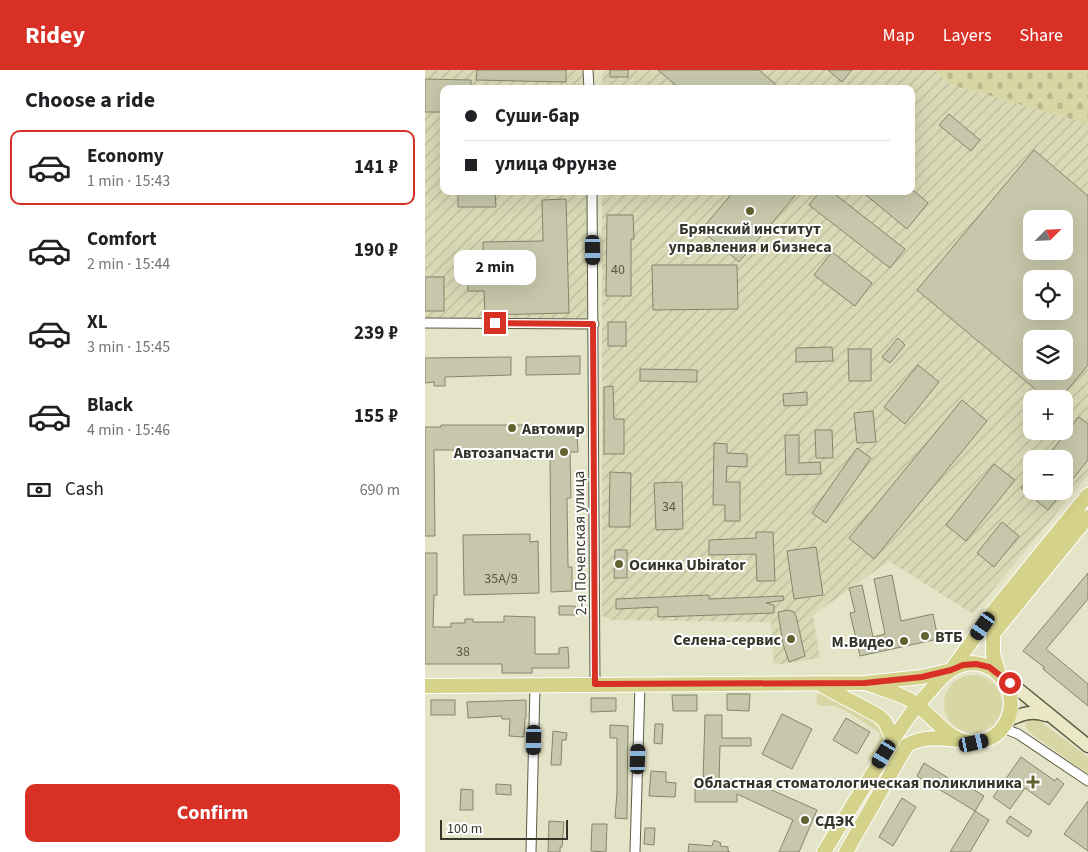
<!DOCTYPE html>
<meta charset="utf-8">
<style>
body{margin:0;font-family:"Source Sans 3",sans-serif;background:#f2f2f2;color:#202124;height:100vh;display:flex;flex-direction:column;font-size:19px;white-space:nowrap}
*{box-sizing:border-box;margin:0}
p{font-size:16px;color:#757577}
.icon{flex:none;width:28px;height:28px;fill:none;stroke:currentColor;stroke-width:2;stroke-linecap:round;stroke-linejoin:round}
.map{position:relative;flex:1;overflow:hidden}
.sheet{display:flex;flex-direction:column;background:#fff;width:425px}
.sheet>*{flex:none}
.guide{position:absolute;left:15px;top:15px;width:475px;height:110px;border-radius:10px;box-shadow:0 5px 20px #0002;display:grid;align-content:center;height:110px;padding:0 25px;background:#fff}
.needle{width:32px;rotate:66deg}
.fabs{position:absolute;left:598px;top:140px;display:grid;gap:10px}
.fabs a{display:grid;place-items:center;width:50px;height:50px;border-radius:10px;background:#fff;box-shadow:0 5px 20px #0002;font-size:25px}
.scale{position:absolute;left:15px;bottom:12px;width:128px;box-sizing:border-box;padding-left:5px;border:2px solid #35352a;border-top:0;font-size:14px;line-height:18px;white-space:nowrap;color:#35352a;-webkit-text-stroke:4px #fff;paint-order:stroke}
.end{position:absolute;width:22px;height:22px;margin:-11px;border:6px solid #d93025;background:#fff;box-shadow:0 0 0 2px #fff}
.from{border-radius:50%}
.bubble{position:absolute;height:35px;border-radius:10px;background:#fff;box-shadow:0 5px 20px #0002;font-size:16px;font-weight:700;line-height:35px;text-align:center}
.car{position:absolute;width:15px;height:30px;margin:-15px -8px;border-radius:6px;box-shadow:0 0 4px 1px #0007;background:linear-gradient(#222 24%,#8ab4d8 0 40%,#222 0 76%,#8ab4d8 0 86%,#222 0)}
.guide b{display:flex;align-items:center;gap:18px;height:48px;font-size:19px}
.guide b+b{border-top:1px solid #e0e0e0}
.guide i{width:12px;height:12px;background:#202124}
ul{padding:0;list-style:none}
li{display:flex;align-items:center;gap:15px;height:75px;margin:0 10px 8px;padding:0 15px;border:2px solid transparent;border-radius:10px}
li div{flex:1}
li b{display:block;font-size:19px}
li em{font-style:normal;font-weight:700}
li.on{border-color:#d93025}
li>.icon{width:45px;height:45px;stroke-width:1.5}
h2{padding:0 25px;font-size:22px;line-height:60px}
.pay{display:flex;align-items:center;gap:12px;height:55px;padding:0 25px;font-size:19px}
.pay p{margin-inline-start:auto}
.cta{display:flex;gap:10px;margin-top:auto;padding:10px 25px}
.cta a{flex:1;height:58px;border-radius:10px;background:#d93025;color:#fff;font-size:20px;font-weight:700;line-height:58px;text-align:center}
header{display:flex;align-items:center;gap:30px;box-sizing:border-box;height:70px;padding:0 25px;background:#d93025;color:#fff}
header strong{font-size:24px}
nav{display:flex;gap:28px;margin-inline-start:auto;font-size:18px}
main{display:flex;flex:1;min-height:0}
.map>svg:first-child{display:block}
.industrial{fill:url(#industrial-furrows);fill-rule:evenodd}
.green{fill:#d7d6a4}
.cemetery{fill:url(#cemetery-stones)}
.building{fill:#c7c7ab;stroke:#85856b;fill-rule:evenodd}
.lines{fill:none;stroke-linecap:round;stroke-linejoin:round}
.street-casing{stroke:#5d5d45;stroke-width:11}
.secondary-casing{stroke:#5d5d45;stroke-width:15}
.primary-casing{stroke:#fff;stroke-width:16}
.street{stroke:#fff;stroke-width:9}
.secondary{stroke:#eae8c5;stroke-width:12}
.primary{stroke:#d5d28b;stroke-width:14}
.route{stroke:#d93025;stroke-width:6}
.poi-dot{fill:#63612e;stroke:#fff;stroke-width:2}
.labels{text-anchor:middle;stroke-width:4;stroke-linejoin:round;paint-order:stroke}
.number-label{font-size:14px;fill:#5a5a4a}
.poi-label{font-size:16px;font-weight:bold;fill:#35352a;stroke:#fff;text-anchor:start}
.street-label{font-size:16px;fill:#35352a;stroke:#fff}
</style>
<header>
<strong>Ridey</strong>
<nav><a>Map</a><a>Layers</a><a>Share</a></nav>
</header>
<main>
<section class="sheet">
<h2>Choose a ride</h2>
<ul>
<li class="on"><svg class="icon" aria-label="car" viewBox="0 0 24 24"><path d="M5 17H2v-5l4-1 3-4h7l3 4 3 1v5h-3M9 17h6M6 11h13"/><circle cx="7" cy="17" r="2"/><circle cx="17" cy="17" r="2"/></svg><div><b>Economy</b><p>1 min · 15:43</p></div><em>141 ₽</em></li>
<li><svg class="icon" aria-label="car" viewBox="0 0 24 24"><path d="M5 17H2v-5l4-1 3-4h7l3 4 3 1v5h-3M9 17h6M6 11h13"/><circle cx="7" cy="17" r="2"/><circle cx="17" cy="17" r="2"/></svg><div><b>Comfort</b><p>2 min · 15:44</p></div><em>190 ₽</em></li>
<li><svg class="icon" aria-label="car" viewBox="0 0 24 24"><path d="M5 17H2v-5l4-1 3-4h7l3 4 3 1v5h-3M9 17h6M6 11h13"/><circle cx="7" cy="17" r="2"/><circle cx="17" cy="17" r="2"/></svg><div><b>XL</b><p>3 min · 15:45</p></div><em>239 ₽</em></li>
<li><svg class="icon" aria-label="car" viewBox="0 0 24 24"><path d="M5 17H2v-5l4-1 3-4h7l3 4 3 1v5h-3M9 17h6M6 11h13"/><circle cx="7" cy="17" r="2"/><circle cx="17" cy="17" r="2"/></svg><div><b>Black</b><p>4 min · 15:46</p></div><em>155 ₽</em></li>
</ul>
<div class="pay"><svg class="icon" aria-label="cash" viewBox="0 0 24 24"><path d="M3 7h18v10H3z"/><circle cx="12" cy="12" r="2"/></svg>Cash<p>690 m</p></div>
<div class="cta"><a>Confirm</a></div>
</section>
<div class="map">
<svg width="663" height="782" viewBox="0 0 663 782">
<defs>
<pattern id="industrial-furrows" width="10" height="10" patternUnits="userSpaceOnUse" patternTransform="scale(1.25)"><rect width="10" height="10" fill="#d9d9b6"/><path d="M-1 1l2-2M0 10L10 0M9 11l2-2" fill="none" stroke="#bbbb9d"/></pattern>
<pattern id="cemetery-stones" width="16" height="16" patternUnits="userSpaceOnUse" patternTransform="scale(1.25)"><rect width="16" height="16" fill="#d7d6a4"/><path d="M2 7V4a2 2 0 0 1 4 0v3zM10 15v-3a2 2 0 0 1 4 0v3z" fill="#b9b88d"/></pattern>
</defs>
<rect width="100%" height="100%" fill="#e4e4c8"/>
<g class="industrial">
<polygon points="0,0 163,0 164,19 19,19 19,121 167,121 169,254 0,253"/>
<path d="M178,0H510L527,15L663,54V405L548,544L464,491L388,545L395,588L349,595L346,552L186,550L177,546V121H486V19H177ZM606,149H639V181H606ZM606,209H639V241H606ZM606,269H639V301H606ZM606,329H639V361H606ZM606,389H639V421H606Z"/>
</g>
<g class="green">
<circle cx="548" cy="634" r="29"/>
<path d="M394,623H401L451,651L463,664L452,689L447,691L443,689L455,669L454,662C444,656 419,638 409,636C403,635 398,637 393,635L391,628Z"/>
<polygon points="607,647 617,653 663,687 663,704 604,662 600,655 602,651"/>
</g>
<polygon class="cemetery" points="510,0 663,0 663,54 527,15"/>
<g class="building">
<polygon points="52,0 141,0 141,12 51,10"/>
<rect x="185" y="0" width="18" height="7"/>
<polygon points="233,0 334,0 356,19 255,19"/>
<polygon points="403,0 427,0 417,12"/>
<polygon points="0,9 46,10 46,19 19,19 19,42 0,42"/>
<polygon points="524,44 555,70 546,81 514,55"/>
<path d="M609,80L663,126V295L635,329H622L492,220ZM606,149H639V181H606ZM606,209H639V241H606ZM606,269H639V301H606Z"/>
<polygon points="33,121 70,121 71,137 33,137"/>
<polygon points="309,121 374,121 314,192 276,160"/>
<polygon points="395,121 406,121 480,179 465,198 384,135"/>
<polygon points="436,121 489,121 503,133 482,159"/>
<polygon points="141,129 144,243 60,245 59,221 43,221 43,185 58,185 58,172 118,171 117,130"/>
<polygon points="182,145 208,145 209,169 206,169 206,226 181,226"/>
<polygon points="407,182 447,213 430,236 389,205"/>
<polygon points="227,195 312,195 313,239 228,240"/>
<rect x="0" y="207" width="19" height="34"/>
<rect x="183" y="252" width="18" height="24"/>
<polygon points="473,268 480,275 465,293 457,287"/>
<polygon points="407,277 408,291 371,292 371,278"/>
<polygon points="423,279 446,279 446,311 424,311"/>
<polygon points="155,286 155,304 101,305 101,287"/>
<polygon points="86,287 86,305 20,307 20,316 9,316 9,312 0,313 0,288"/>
<polygon points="493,295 514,312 480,354 459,337"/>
<polygon points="215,299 272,300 272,312 215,311"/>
<polygon points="188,316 189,349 199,349 199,384 179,384 179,317"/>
<polygon points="382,322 382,335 359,336 358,324"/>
<polygon points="537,330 562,351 449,489 424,468"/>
<polygon points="448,341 451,372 432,373 429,343"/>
<polygon points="654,347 663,354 663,390 639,420 639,389 620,389"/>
<polygon points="16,355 125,355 125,365 152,364 153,382 145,382 146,428 142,428 143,497 147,497 147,521 126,522 125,380 9,380 10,466 0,466 0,357 16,357"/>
<polygon points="390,360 407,360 408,388 391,388"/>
<polygon points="360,365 374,365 374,393 395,392 396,404 361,405"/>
<polygon points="289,373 302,374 302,383 322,384 322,397 302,396 301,412 315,412 315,451 300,451 300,435 288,435"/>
<polygon points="432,378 446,388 401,453 387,443"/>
<polygon points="569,394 590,410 541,471 521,455"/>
<polygon points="185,402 206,403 205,457 184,457"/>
<polygon points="606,406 606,421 638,421 623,440 596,418"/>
<polygon points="257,412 258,459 231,460 229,413"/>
<polygon points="577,452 594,466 569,497 552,483"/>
<polygon points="331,462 348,462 350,511 332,511 331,484 284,485 284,470 331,468"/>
<polygon points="105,464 105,472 113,471 114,523 39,525 38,465"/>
<polygon points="391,477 398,525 369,529 362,481"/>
<polygon points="190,480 202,480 202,508 189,508"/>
<polygon points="0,483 12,483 12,525 9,525 8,557 26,557 26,553 40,553 40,549 48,549 48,552 79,552 79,546 110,547 110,584 134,584 134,578 143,577 144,598 107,598 107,603 77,603 77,594 0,594"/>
<polygon points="663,503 663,529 621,579 663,614 663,636 618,599 619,597 598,581"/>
<polygon points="467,505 476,551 508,544 513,569 435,586 425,543 430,542 424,518 437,515 448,567 460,564 449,509"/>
<polygon points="284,525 284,529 358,526 359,530 341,533 349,535 349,543 233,547 233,537 191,539 191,529"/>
<polygon points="134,536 150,536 151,545 134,545"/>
<polygon points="363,540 369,542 371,546 380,586 364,592 358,574 353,542"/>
<polygon points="302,624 325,624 324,641 302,640"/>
<polygon points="247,625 272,625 272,641 248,641"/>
<polygon points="166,628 191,628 191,641 166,642"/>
<rect x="6" y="630" width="24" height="15"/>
<polygon points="101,630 101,648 100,648 99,667 84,666 85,649 77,649 77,646 43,648 42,632"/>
<polygon points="357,644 387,659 367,699 337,684"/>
<polygon points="280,645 297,645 297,668 326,668 326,676 295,676 294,712 322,712 324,710 392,740 374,782 354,782 368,750 312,724 312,732 270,732 270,712 278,712"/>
<polygon points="421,648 445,662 432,684 408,670"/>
<polygon points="230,654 238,654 237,674 229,673"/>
<polygon points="185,655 203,656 202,749 190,748 192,722 192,668 185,668"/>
<polygon points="128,661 142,663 141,670 137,670 136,695 126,695"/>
<polygon points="596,687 630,711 632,708 639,714 624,735 600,718 585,739 568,727"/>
<polygon points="499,693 541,719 543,716 559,726 550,741 492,706"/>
<polygon points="226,701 241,702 241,712 251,713 250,727 224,726"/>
<polygon points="71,714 86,715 86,725 71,724"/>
<polygon points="36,719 48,720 48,740 35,740"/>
<polygon points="477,728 491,737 468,776 454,767"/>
<polygon points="663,731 663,781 639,764"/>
<polygon points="550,741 564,750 545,782 525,782"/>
<polygon points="585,746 607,761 603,767 581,752"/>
<polygon points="124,751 139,752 137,777 135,777 135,782 123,782"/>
<polygon points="167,754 182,754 181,782 166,781"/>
<polygon points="220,758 230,758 229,775 219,774"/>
<polygon points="289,770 296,773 295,776 303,777 303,781 305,782 263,782 264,774 287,776"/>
</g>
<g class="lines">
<g class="street-casing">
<g id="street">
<polyline points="163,0 164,19"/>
<polyline points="167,121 170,614"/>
<polyline points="0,253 169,254"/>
<polyline points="578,658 593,664 663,711"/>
<polyline points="106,782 110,615"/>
<polyline points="210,782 215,615"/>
</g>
</g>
<g class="secondary-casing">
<g id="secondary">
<polyline points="578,607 663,676"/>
<path d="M583,650C597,644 606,640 621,645"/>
</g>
</g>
<g class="primary-casing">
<g id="primary">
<polyline points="574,604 568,584 568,564 663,447"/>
<polyline points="0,616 440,613 497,607 526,600 568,542 663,425"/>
<polyline points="398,616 454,646 460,652 468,669"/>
<path d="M399,782C416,754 433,726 451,698C467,671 483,644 505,621C511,614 518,605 526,600C565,575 605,625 576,660C572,665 564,670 557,671C524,678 510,645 485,630C473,623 457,619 443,614"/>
<path d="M421,782L482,675C499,666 513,668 531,670"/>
</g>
</g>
<use href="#street" class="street"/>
<use href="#secondary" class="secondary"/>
<use href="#primary" class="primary"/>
</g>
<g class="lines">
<polyline class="route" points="70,253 168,254 170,614 440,613 497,607 526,600 538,595 551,594 564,597 585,613"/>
</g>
<g class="poi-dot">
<circle cx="325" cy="141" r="5"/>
<circle cx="87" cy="358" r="5"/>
<circle cx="139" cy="382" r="5"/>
<circle cx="194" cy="494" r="5"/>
<circle cx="500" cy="566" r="5"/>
<circle cx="366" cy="569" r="5"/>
<circle cx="479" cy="571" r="5"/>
<path d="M605.5 704.5h5v5h5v5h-5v5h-5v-5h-5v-5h5z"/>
<circle cx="380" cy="750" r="5"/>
</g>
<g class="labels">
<g class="number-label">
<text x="193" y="204">40</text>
<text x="244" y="441">34</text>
<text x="76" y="513">35А/9</text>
<text x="38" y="586">38</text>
</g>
<g class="poi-label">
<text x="325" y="164" text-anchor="middle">Брянский институт<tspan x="325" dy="18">управления и бизнеса</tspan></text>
<text x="97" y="364">Автомир</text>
<text x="129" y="388" text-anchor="end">Автозапчасти</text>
<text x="204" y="500">Осинка Ubirator</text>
<text x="510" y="572">ВТБ</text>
<text x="356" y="575" text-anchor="end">Селена-сервис</text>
<text x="469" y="577" text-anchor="end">М.Видео</text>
<text x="597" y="718" text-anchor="end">Областная стоматологическая поликлиника</text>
<text x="390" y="756">СДЭК</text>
</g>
<g class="street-label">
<text transform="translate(154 473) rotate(-91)" y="6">2-я Почепская улица</text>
</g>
</g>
</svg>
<div class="fabs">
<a><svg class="needle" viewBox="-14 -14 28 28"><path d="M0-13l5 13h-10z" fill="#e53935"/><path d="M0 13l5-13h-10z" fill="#757577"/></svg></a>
<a><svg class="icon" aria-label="locate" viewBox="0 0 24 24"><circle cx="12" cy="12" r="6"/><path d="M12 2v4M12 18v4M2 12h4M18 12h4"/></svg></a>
<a><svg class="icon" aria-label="layers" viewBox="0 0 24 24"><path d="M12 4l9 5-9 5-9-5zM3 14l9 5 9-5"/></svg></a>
<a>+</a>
<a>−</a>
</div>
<div class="scale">100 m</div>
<i class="end from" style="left:585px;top:613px"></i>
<i class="end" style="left:70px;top:253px"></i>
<div class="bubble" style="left:29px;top:180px;width:82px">2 min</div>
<i class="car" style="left:168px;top:180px;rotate:179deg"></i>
<i class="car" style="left:558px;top:556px;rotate:215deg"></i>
<i class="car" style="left:109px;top:670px;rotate:181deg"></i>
<i class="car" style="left:549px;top:673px;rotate:78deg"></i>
<i class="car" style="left:459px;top:684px;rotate:211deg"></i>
<i class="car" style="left:213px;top:689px;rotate:2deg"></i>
<div class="guide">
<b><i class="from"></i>Суши-бар</b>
<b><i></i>улица Фрунзе</b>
</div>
</div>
</main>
